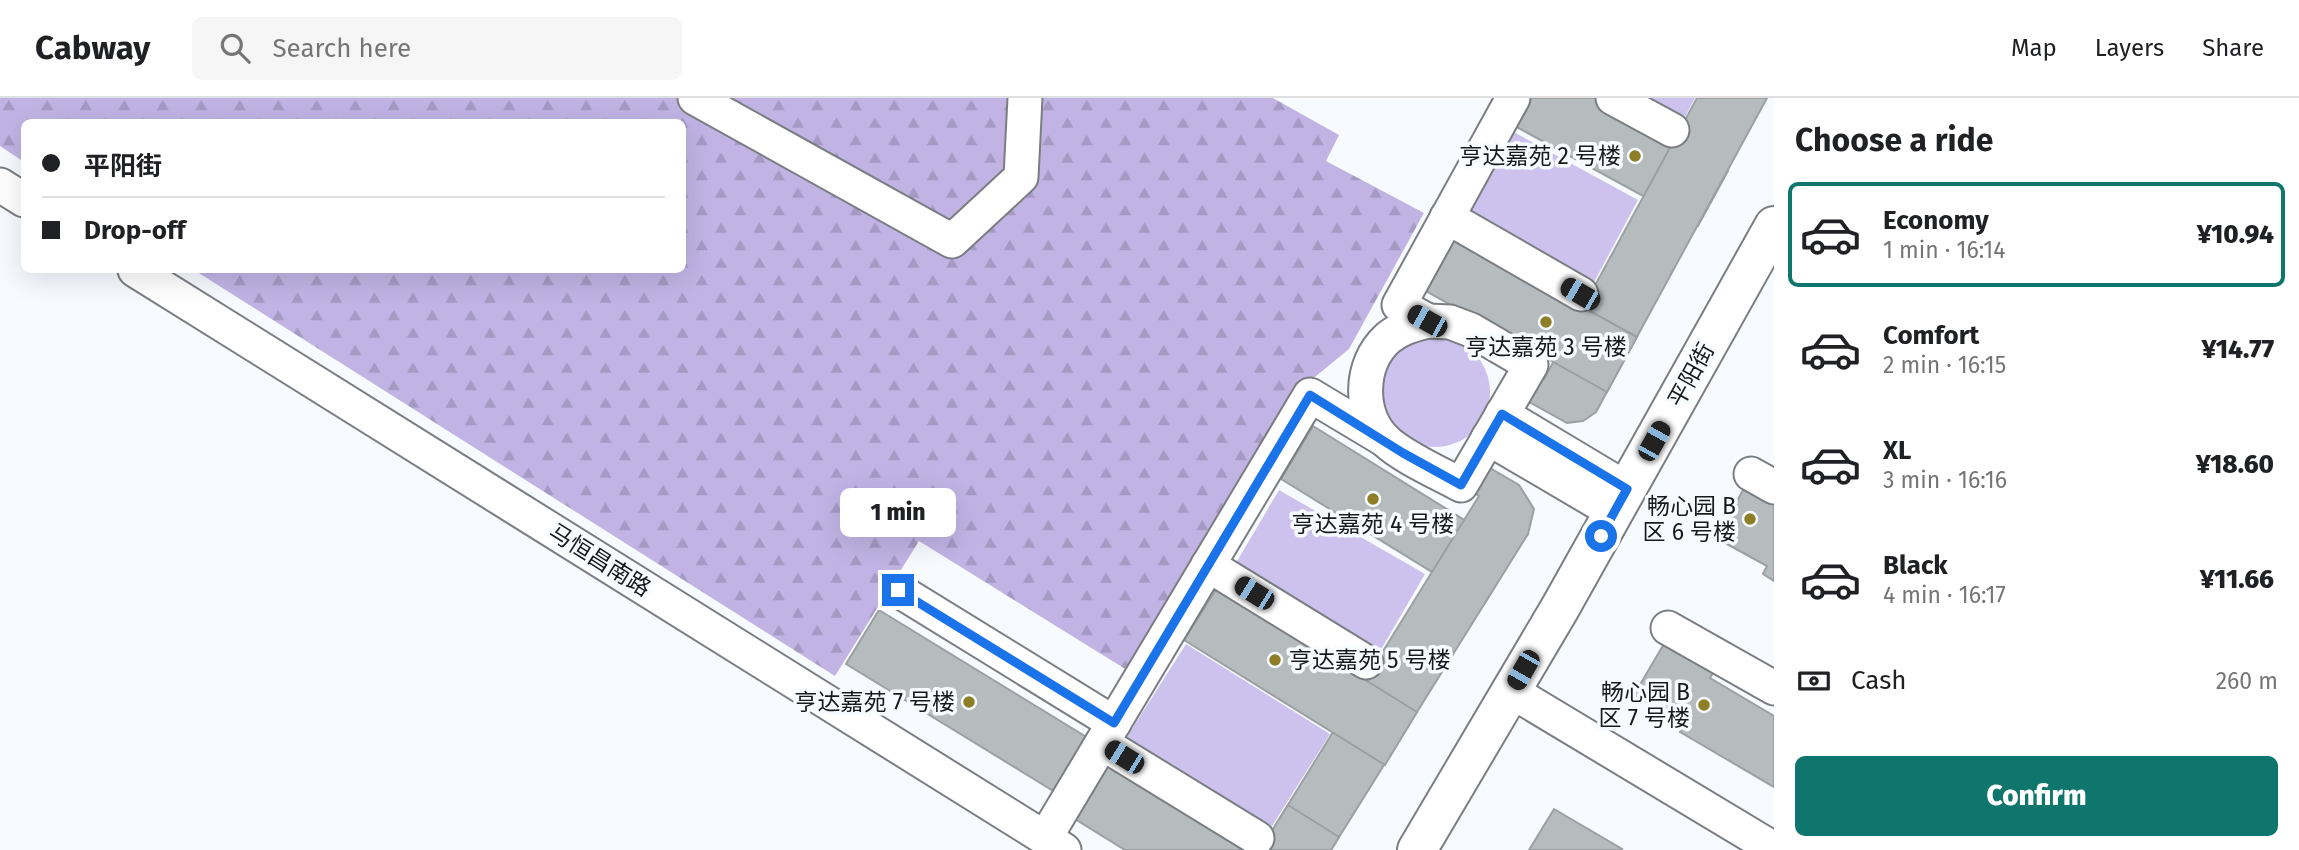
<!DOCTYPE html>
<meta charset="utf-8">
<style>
body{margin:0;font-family:"Fira Sans","Noto Sans SC",sans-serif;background:#f6f6f6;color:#202124;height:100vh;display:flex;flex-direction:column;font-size:26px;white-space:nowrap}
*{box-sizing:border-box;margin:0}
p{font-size:23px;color:#757577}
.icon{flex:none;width:38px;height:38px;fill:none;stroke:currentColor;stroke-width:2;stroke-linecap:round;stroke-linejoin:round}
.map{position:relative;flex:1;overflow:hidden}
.drawer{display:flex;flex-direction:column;background:#fff;width:525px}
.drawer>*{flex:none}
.top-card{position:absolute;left:21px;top:21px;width:665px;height:154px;border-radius:10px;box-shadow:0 7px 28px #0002;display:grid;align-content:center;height:154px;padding:0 21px;background:#fff}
.end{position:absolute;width:32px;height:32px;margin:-16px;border:9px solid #1a73e8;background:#fff;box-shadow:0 0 0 4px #fff}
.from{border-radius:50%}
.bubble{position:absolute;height:49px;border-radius:10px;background:#fff;box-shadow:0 7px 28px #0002;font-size:23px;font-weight:800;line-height:49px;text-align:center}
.car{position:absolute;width:21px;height:42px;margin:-21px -10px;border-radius:9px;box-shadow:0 0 5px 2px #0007;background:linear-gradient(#222 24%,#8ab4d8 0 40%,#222 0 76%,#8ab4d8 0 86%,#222 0)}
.top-card b{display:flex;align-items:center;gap:24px;height:66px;font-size:26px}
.top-card b+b{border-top:2px solid #e0e0e0}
.top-card i{width:18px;height:18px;background:#202124}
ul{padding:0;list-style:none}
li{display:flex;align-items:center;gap:21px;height:105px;margin:0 14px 10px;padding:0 7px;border:4px solid transparent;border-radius:10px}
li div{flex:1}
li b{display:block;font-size:26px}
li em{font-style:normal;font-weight:800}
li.current{border-color:#0f766e}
li>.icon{width:63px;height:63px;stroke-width:1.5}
h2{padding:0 21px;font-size:32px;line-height:84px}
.pay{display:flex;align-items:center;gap:18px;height:77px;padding:0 21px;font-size:26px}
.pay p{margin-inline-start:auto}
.action{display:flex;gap:14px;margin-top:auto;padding:14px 21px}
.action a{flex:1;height:80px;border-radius:10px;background:#0f766e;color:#fff;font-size:28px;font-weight:800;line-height:80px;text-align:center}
header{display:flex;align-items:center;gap:42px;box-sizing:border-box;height:98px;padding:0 35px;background:#fff;border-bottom:2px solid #e0e0e0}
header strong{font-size:33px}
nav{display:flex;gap:38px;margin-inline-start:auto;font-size:24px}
.search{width:490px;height:63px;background:#f6f6f6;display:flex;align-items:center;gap:18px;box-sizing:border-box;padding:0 24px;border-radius:10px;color:#757577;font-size:26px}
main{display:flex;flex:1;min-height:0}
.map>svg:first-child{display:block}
.grass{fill:#cdc2ed}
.forest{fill:url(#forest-firs)}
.building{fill:#b6bcbe;stroke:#9ba0a2;stroke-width:2}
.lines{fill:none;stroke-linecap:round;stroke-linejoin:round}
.minor-casing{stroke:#7a7e82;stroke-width:37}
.secondary-casing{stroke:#7a7e82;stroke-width:42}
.minor{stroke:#fff;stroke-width:33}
.secondary{stroke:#fff;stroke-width:38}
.route{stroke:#1a73e8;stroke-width:9}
.poi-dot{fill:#8e7f26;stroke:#f7fbff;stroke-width:2.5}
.labels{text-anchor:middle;stroke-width:7;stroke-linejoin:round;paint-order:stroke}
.poi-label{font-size:23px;fill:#18191b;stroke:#f7fbff;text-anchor:end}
.street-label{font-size:23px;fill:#18191b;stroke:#f7fbff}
</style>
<header>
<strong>Cabway</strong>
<div class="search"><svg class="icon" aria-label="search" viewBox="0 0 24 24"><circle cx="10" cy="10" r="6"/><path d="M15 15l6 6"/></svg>Search here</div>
<nav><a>Map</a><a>Layers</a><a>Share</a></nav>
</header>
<main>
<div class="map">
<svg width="1774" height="752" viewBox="0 0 1774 752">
<defs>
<pattern id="forest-firs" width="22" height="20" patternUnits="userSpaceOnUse" patternTransform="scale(1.75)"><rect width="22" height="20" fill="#c1b4e5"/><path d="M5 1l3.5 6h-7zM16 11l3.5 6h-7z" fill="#a59ac4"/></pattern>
</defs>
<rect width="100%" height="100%" fill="#f7fbff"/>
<g class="grass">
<polygon points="1633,0 1695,0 1681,26"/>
<polygon points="1510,32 1638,102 1593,186 1464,116"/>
<circle cx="1435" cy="294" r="55"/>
<polygon points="1279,392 1425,476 1379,555 1233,470"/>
<polygon points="1186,546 1330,636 1267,736 1123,645"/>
</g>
<polygon class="forest" points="0,0 1273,0 1339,37 1326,63 1424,115 1349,251 1299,292 1135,577 919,443 835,578 194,172 682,172 682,24 24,24 24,64 0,48"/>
<g class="building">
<polygon points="1528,0 1595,0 1728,73 1698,128 1513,27"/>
<polygon points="1697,0 1767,0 1596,314 1583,323 1567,325 1522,300 1535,276 1544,281"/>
<polygon points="1456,139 1637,239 1607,294 1426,193"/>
<polygon points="1313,328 1516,454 1484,506 1281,381"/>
<polygon points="1490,370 1519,387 1534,411 1528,436 1331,752 1260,752 1479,398 1475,395"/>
<polygon points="1746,387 1774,403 1774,483 1763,476 1767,468 1716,440"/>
<polygon points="1217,490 1417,614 1385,667 1184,542"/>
<polygon points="879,512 1093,643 1060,697 846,566"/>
<polygon points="1665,544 1714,573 1710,580 1774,618 1774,689 1680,634 1685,626 1634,597"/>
<polygon points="1104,663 1248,752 1125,752 1070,718"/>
<polygon points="1288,707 1339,739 1331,752 1260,752"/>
<polygon points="1554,711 1622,751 1621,752 1529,752"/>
</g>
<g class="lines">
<g class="minor-casing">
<g id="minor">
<polyline points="695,0 952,143 1021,79 1025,0"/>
<polyline points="1613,0 1672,32"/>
<polyline points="0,87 24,102"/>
<polyline points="1447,119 1581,196"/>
<polyline points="135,172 1064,752"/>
<path d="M1428,223L1450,224L1471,232L1531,267L1461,387C1439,375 1403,359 1386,343C1358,316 1359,266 1388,240C1400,230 1413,227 1428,223Z"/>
<polyline points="1428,223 1399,207 1513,0"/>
<polyline points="1502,316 1627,391"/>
<polyline points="1488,340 1614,414"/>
<polyline points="1751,376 1774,389"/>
<polyline points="1208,467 1366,564"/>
<polyline points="898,492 1114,625"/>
<polyline points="1668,530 1774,590"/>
<polyline points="1511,593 1774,751"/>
<polyline points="1102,645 1257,740"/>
<polyline points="1045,740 1310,297 1385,342"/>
</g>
</g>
<g class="secondary-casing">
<polyline id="secondary" points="1417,752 1560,510 1774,128"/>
</g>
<use href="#minor" class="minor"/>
<use href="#secondary" class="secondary"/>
</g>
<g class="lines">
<polyline class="route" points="898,492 1114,625 1310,297 1403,355 1461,387 1502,316 1627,391 1601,438"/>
</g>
<g class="poi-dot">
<circle cx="1635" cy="58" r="7"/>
<circle cx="1546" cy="224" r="7"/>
<circle cx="1373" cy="401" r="7"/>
<circle cx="1750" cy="421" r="7"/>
<circle cx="1275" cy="562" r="7"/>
<circle cx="969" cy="604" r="7"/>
<circle cx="1704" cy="607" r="7"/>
</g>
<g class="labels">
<g class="poi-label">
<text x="1621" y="66">亨达嘉苑 2 号楼</text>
<text x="1546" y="257" text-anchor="middle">亨达嘉苑 3 号楼</text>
<text x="1736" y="416">畅心园 B<tspan x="1736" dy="26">区 6 号楼</tspan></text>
<text x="1373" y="434" text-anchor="middle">亨达嘉苑 4 号楼</text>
<text x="1289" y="570" text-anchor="start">亨达嘉苑 5 号楼</text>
<text x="1690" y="602">畅心园 B<tspan x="1690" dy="26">区 7 号楼</tspan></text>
<text x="955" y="612">亨达嘉苑 7 号楼</text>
</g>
<g class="street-label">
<text transform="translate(1691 277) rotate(-61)" y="8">平阳街</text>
<text transform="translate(600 462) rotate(32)" y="8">马恒昌南路</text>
</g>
</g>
</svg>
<i class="end from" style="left:1601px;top:438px"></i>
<i class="end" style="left:898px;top:492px"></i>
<div class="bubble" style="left:840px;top:390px;width:116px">1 min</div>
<i class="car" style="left:1580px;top:196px;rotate:300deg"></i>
<i class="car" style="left:1427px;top:223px;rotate:299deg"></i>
<i class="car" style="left:1654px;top:343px;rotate:29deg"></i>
<i class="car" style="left:1254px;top:495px;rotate:302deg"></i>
<i class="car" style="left:1523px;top:572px;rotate:210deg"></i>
<i class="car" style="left:1124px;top:659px;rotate:302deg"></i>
<div class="top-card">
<b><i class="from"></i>平阳街</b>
<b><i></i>Drop-off</b>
</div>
</div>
<section class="drawer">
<h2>Choose a ride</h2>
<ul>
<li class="current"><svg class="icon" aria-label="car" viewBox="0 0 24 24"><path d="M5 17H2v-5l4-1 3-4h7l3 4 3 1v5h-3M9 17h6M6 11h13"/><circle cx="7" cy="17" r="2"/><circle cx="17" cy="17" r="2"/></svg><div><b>Economy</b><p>1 min · 16:14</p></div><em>¥10.94</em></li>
<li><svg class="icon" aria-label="car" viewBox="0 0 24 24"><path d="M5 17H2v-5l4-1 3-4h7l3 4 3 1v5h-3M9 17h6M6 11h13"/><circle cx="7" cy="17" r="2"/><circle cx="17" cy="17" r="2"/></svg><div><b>Comfort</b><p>2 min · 16:15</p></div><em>¥14.77</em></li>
<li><svg class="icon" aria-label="car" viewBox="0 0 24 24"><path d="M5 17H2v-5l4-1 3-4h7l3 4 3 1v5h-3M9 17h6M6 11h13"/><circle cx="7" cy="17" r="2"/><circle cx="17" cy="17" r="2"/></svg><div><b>XL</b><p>3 min · 16:16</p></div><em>¥18.60</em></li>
<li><svg class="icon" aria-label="car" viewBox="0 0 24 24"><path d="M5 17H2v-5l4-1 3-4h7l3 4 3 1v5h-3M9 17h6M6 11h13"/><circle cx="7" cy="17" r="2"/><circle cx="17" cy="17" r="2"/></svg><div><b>Black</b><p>4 min · 16:17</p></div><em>¥11.66</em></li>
</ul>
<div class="pay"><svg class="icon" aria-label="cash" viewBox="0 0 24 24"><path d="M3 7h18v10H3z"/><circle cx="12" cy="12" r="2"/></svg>Cash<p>260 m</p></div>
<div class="action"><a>Confirm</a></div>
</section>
</main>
